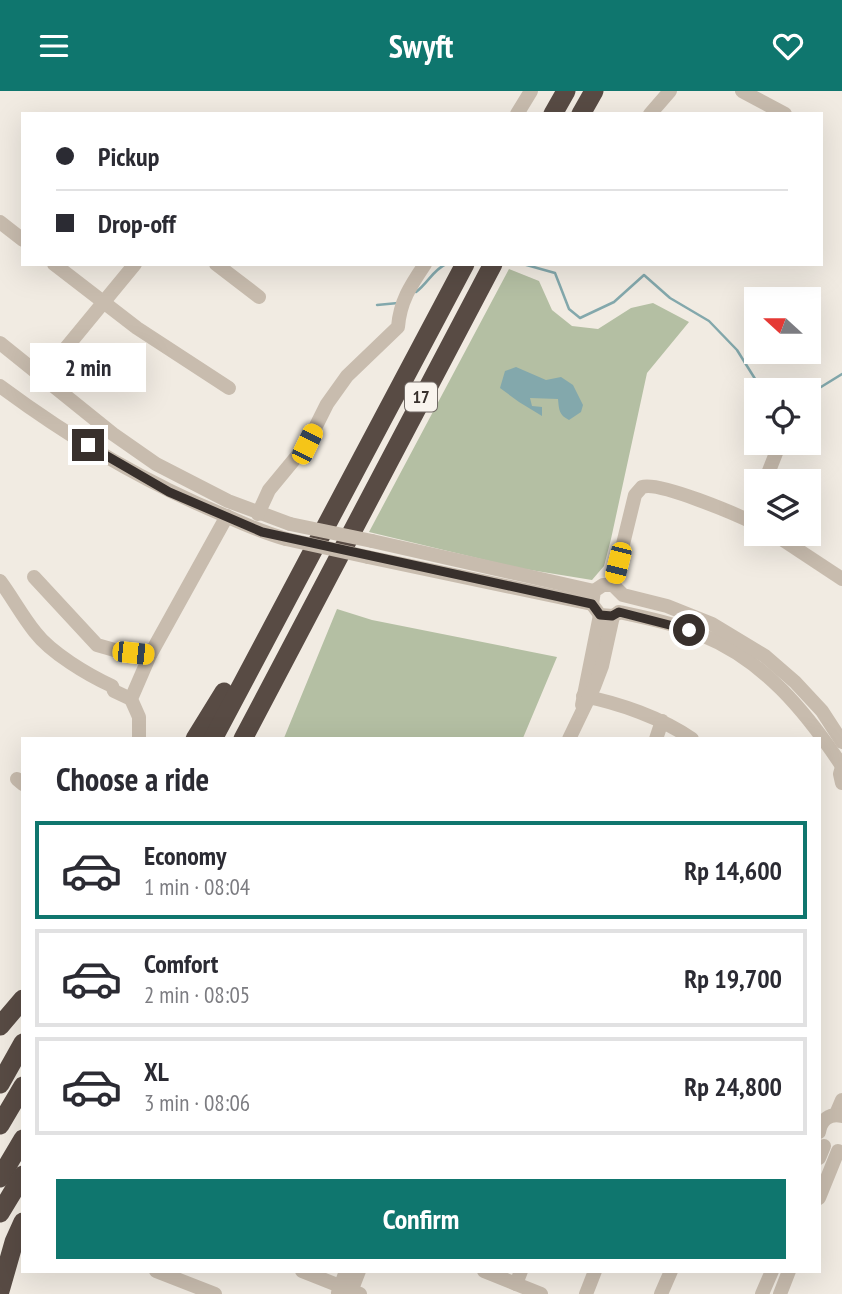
<!DOCTYPE html>
<meta charset="utf-8">
<style>
body{margin:0;font-family:"PT Sans Narrow",sans-serif;background:#f7f7f7;color:#2b2b33;height:100vh;display:flex;flex-direction:column;font-size:26px;white-space:nowrap}
*{box-sizing:border-box;margin:0}
p{font-size:23px;color:#7c7c81}
.icon{flex:none;width:38px;height:38px;fill:none;stroke:currentColor;stroke-width:2;stroke-linecap:round;stroke-linejoin:round}
.map{position:relative;flex:1;overflow:hidden}
.side{position:absolute;left:21px;top:646px;width:800px;height:536px;display:flex;flex-direction:column;background:#fff;border-radius:0px;box-shadow:0 7px 28px #0002}
.side>*{flex:none}
.guide{position:absolute;left:21px;top:21px;width:802px;height:154px;border-radius:0px;box-shadow:0 7px 28px #0002;display:grid;align-content:center;height:154px;padding:0 35px;background:#fff}
.needle{width:46px;rotate:291deg}
.fabs{position:absolute;left:744px;top:196px;display:grid;gap:14px}
.fabs a{display:grid;place-items:center;width:77px;height:77px;border-radius:0px;background:#fff;box-shadow:0 7px 28px #0002;font-size:35px}
.end{position:absolute;width:32px;height:32px;margin:-16px;border:9px solid #38302c;background:#fff;box-shadow:0 0 0 4px #fff}
.from{border-radius:50%}
.bubble{position:absolute;height:49px;border-radius:0px;background:#fff;box-shadow:0 7px 28px #0002;font-size:23px;font-weight:700;line-height:49px;text-align:center}
.car{position:absolute;width:21px;height:42px;margin:-21px -10px;border-radius:9px;box-shadow:0 0 5px 2px #0007;background:linear-gradient(#f5c518 24%,#345 0 40%,#f5c518 0 76%,#345 0 86%,#f5c518 0)}
.guide b{display:flex;align-items:center;gap:24px;height:66px;font-size:26px}
.guide b+b{border-top:2px solid #e1e1e2}
.guide i{width:18px;height:18px;background:#2b2b33}
ul{padding:0;list-style:none}
li{display:flex;align-items:center;gap:21px;height:98px;margin:0 14px 10px;padding:0 21px;border:4px solid #e1e1e2;border-radius:0px}
li div{flex:1}
li b{display:block;font-size:26px}
li em{font-style:normal;font-weight:700}
li.active{border-color:#0f766e}
li>.icon{width:63px;height:63px;stroke-width:1.5}
h2{padding:0 35px;font-size:32px;line-height:84px}
.primary-button{display:flex;gap:14px;margin-top:auto;padding:14px 35px}
.primary-button a{flex:1;height:80px;border-radius:0px;background:#0f766e;color:#fff;font-size:28px;font-weight:700;line-height:80px;text-align:center}
header{display:flex;justify-content:space-between;align-items:center;height:91px;padding:0 35px;background:#0f766e;color:#fff;font-size:32px;font-weight:700}
.map>svg:first-child{display:block}
.green{fill:#b4bfa3}
.water{fill:#83a8ac}
.lines{fill:none;stroke-linecap:round;stroke-linejoin:round}
.stream{stroke:#83a8ac;stroke-width:2.5}
.minor{stroke:#c8bcae;stroke-width:14}
.highway{stroke:#584b44;stroke-width:19}
.minor-bridge{stroke:#c8bcae;stroke-width:14}
.route{stroke:#38302c;stroke-width:9}
.labels{text-anchor:middle;stroke-width:6;stroke-linejoin:round;paint-order:stroke}
.shield{fill:#f9f4ee;stroke:#726b66;stroke-width:2}
.shield-label{font-size:18px;font-weight:bold;fill:#38302c}
</style>
<header><svg class="icon" aria-label="menu" viewBox="0 0 24 24"><path d="M4 6h16M4 12h16M4 18h16"/></svg>Swyft<svg class="icon" aria-label="heart" viewBox="0 0 24 24"><path d="M12 20l-8-8c-3-5 5-10 8-4 3-6 11-1 8 4z"/></svg></header>
<div class="map">
<svg width="842" height="1203" viewBox="0 0 842 1203">
<rect width="100%" height="100%" fill="#f1ebe2"/>
<g class="green">
<polygon points="509,178 539,190 552,219 572,235 598,238 631,217 653,212 689,231 647,282 611,448 604,475 592,489 518,477 369,441"/>
<polygon points="337,518 372,529 557,566 523,647 284,647"/>
</g>
<path class="water" d="M516,276L546,289L561,286L573,294L583,314L581,321L569,329C559,324 559,319 558,308L530,307L532,315L542,316V325L519,311L500,297L505,280Z"/>
<g class="lines">
<g class="stream">
<polyline points="523,173 555,182 569,218 580,227 614,211 644,184 670,207 709,230 737,259 762,299"/>
<path d="M416,201C428,192 433,179 446,173"/>
<polyline points="377,214 398,212"/>
<polyline points="808,304 842,283"/>
</g>
<g class="minor">
<polyline points="742,0 785,23"/>
<polyline points="517,23 531,0"/>
<polyline points="650,23 670,0"/>
<polyline points="0,131 23,149"/>
<polyline points="54,173 137,237 229,297"/>
<polyline points="216,173 259,206"/>
<polyline points="0,252 113,343 156,373 228,410 290,433"/>
<polyline points="42,286 135,173"/>
<path d="M0,295C70,347 146,392 226,425C246,434 265,442 286,448"/>
<polyline points="765,390 780,352"/>
<path d="M258,423L269,399L307,353L327,313L347,285L398,236C400,210 411,194 425,173"/>
<polyline points="750,430 756,414"/>
<polyline points="774,443 842,488"/>
<polyline points="372,450 594,500"/>
<polyline points="368,466 592,513"/>
<polyline points="34,486 97,554 118,560 150,564"/>
<path d="M0,490C12,506 22,525 35,541C51,562 88,584 112,595L114,600L131,608"/>
<path d="M613,494L635,404L642,396C659,390 738,424 756,433"/>
<path d="M619,521C647,527 676,533 702,544C764,569 806,621 842,675"/>
<polyline points="613,525 600,524 592,513 594,500 603,494 613,494 623,504 667,515 712,533 765,565 795,591 822,620 842,651"/>
<path d="M583,605C619,612 662,627 692,648"/>
<polyline points="582,614 600,524"/>
<polyline points="139,648 139,626 131,608 150,564 227,425"/>
<polyline points="569,648 594,596 602,575 613,525 618,522"/>
<polyline points="656,648 662,630"/>
<polyline points="842,676 840,683 842,692"/>
<polyline points="17,688 23,693"/>
<polyline points="836,1023 842,1009"/>
<path d="M819,1041C821,1029 829,1022 842,1025"/>
<polyline points="819,1067 824,1055"/>
<polyline points="819,1107 838,1060"/>
<polyline points="156,1180 215,1203"/>
<polyline points="302,1180 360,1203"/>
<polyline points="484,1180 541,1203"/>
<polyline points="516,1193 521,1180"/>
<polyline points="338,1202 346,1180"/>
<polyline points="350,1203 359,1180"/>
<polyline points="586,1203 595,1180"/>
<polyline points="661,1203 671,1180"/>
<polyline points="762,1203 772,1180"/>
<polyline points="780,1203 789,1180"/>
</g>
<g class="highway">
<polyline points="553,23 566,0"/>
<polyline points="581,23 594,0"/>
<polyline points="195,648 224,601"/>
<polyline points="213,648 465,173"/>
<polyline points="243,648 493,173"/>
<polyline points="0,935 23,908"/>
<polyline points="0,993 23,952"/>
<polyline points="0,1034 23,995"/>
<polyline points="0,1087 23,1048"/>
<polyline points="0,1122 23,1084"/>
<polyline points="0,1200 14,1151 23,1131"/>
</g>
<g class="minor-bridge">
<polyline points="290,433 372,450"/>
<polyline points="286,448 368,466"/>
</g>
</g>
<g class="lines">
<polyline class="route" points="88,354 169,401 262,441 592,513 600,524 612,525 619,521 689,539"/>
</g>
<g class="labels">
<rect class="shield" x="405" y="291.5" width="32" height="29" rx="5"/>
<g class="shield-label">
<text x="421" y="312">17</text>
</g>
</g>
</svg>
<div class="fabs">
<a><svg class="needle" viewBox="-14 -14 28 28"><path d="M0-13l5 13h-10z" fill="#e53935"/><path d="M0 13l5-13h-10z" fill="#7c7c81"/></svg></a>
<a><svg class="icon" aria-label="locate" viewBox="0 0 24 24"><circle cx="12" cy="12" r="6"/><path d="M12 2v4M12 18v4M2 12h4M18 12h4"/></svg></a>
<a><svg class="icon" aria-label="layers" viewBox="0 0 24 24"><path d="M12 4l9 5-9 5-9-5zM3 14l9 5 9-5"/></svg></a>
</div>
<i class="end from" style="left:689px;top:539px"></i>
<i class="end" style="left:88px;top:354px"></i>
<div class="bubble" style="left:30px;top:252px;width:116px">2 min</div>
<i class="car" style="left:307px;top:353px;rotate:26deg"></i>
<i class="car" style="left:618px;top:472px;rotate:194deg"></i>
<i class="car" style="left:133px;top:562px;rotate:96deg"></i>
<div class="guide">
<b><i class="from"></i>Pickup</b>
<b><i></i>Drop-off</b>
</div>
<section class="side">
<h2>Choose a ride</h2>
<ul>
<li class="active"><svg class="icon" aria-label="car" viewBox="0 0 24 24"><path d="M5 17H2v-5l4-1 3-4h7l3 4 3 1v5h-3M9 17h6M6 11h13"/><circle cx="7" cy="17" r="2"/><circle cx="17" cy="17" r="2"/></svg><div><b>Economy</b><p>1 min · 08:04</p></div><em>Rp 14,600</em></li>
<li><svg class="icon" aria-label="car" viewBox="0 0 24 24"><path d="M5 17H2v-5l4-1 3-4h7l3 4 3 1v5h-3M9 17h6M6 11h13"/><circle cx="7" cy="17" r="2"/><circle cx="17" cy="17" r="2"/></svg><div><b>Comfort</b><p>2 min · 08:05</p></div><em>Rp 19,700</em></li>
<li><svg class="icon" aria-label="car" viewBox="0 0 24 24"><path d="M5 17H2v-5l4-1 3-4h7l3 4 3 1v5h-3M9 17h6M6 11h13"/><circle cx="7" cy="17" r="2"/><circle cx="17" cy="17" r="2"/></svg><div><b>XL</b><p>3 min · 08:06</p></div><em>Rp 24,800</em></li>
</ul>
<div class="primary-button"><a>Confirm</a></div>
</section>
</div>
